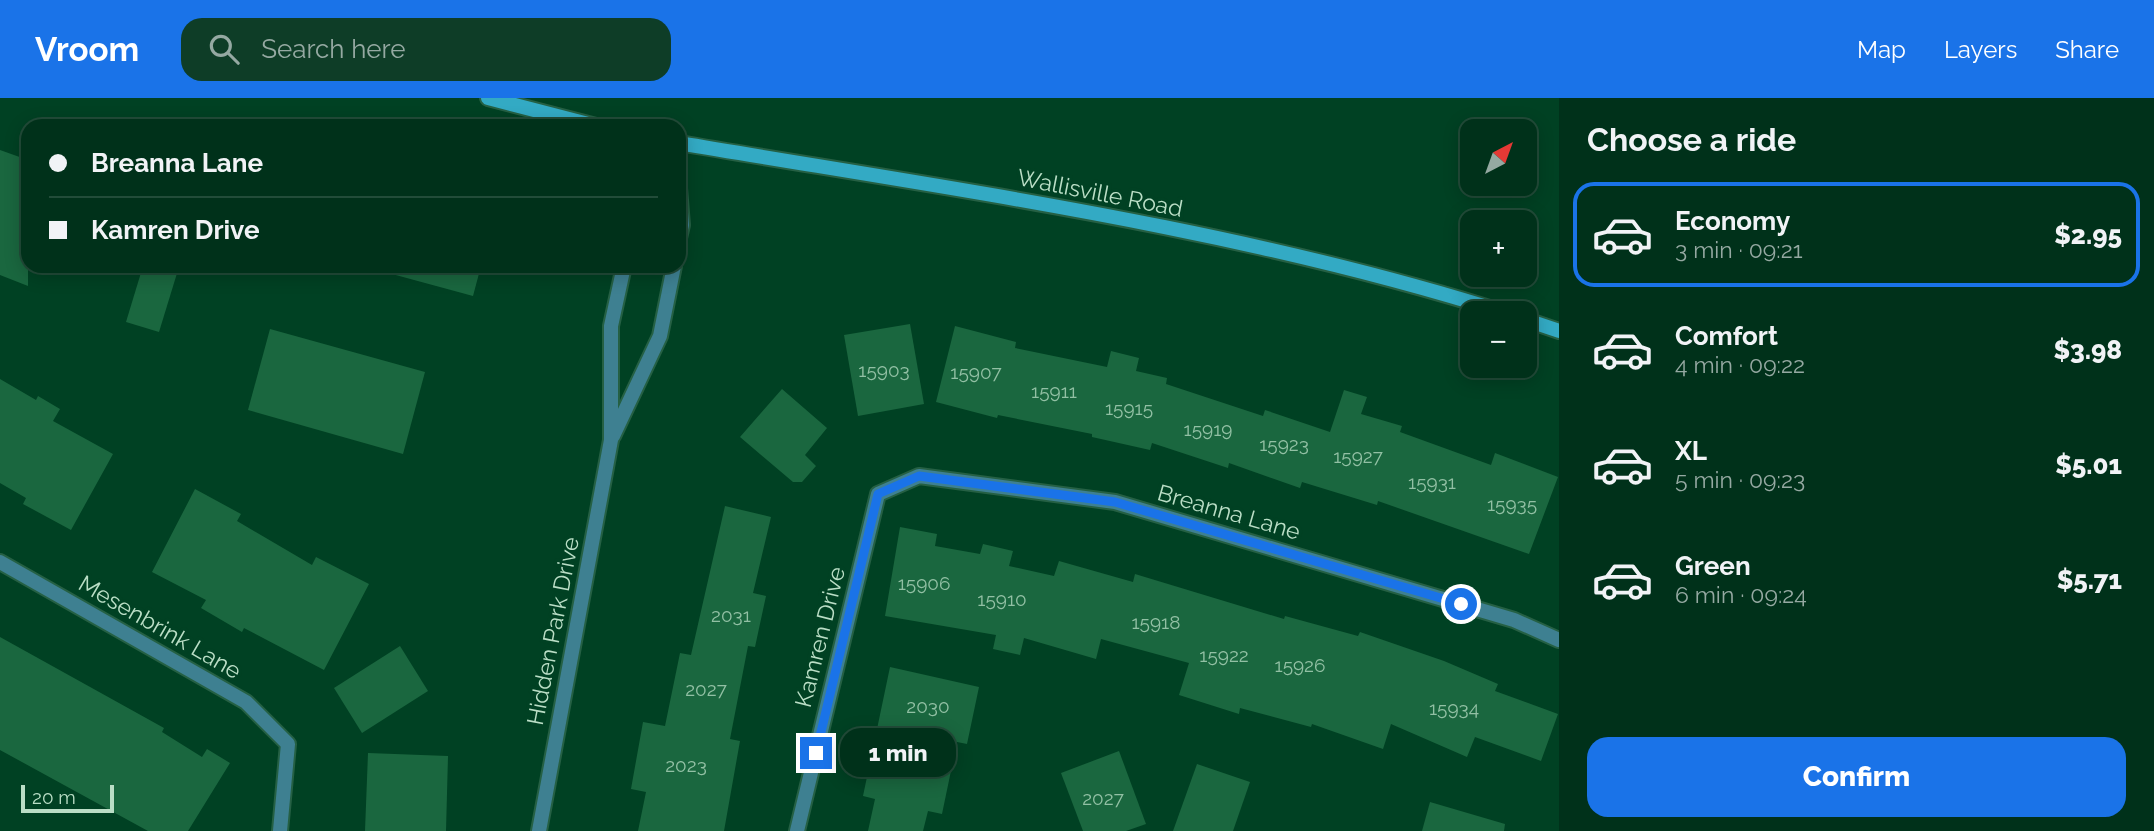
<!DOCTYPE html>
<meta charset="utf-8">
<style>
body{margin:0;font-family:Raleway,sans-serif;background:#0e3d27;color:#f1f3f6;height:100vh;display:flex;flex-direction:column;font-size:26px;white-space:nowrap}
*{box-sizing:border-box;margin:0}
p{font-size:23px;color:#95a9a2}
.icon{flex:none;width:38px;height:38px;fill:none;stroke:currentColor;stroke-width:2;stroke-linecap:round;stroke-linejoin:round}
.map{position:relative;flex:1;overflow:hidden}
.details{display:flex;flex-direction:column;background:#00311a;width:595px}
.details>*{flex:none}
.banner{position:absolute;left:21px;top:21px;width:665px;height:154px;border-radius:21px;box-shadow:0 4px 18px #0003,0 0 0 2px #224c39;display:grid;align-content:center;height:154px;padding:0 28px;background:#00311a}
.needle{width:46px;rotate:41deg}
.controls{position:absolute;left:1460px;top:21px;display:grid;gap:14px}
.controls a{display:grid;place-items:center;width:77px;height:77px;border-radius:14px;background:#00311a;box-shadow:0 4px 18px #0003,0 0 0 2px #224c39;font-size:35px}
.scale{position:absolute;left:21px;bottom:18px;width:93px;box-sizing:border-box;padding-left:7px;border:4px solid #badec6;border-top:0;font-size:19px;line-height:24px;white-space:nowrap;color:#badec6;-webkit-text-stroke:5px #004123;paint-order:stroke}
.end{position:absolute;width:32px;height:32px;margin:-16px;border:9px solid #1a73e8;background:#fff;box-shadow:0 0 0 4px #fff}
.from{border-radius:50%}
.bubble{position:absolute;height:49px;border-radius:21px;background:#00311a;box-shadow:0 4px 18px #0003,0 0 0 2px #224c39;font-size:23px;font-weight:800;line-height:49px;text-align:center}
.banner b{display:flex;align-items:center;gap:24px;height:66px;font-size:26px}
.banner b+b{border-top:2px solid #224c39}
.banner i{width:18px;height:18px;background:#f1f3f6}
ul{padding:0;list-style:none}
li{display:flex;align-items:center;gap:21px;height:105px;margin:0 14px 10px;padding:0 14px;border:4px solid transparent;border-radius:21px}
li div{flex:1}
li b{display:block;font-size:26px}
li em{font-style:normal;font-weight:800}
li.on{border-color:#1a73e8}
li>.icon{width:63px;height:63px;stroke-width:1.5}
h2{padding:0 28px;font-size:32px;line-height:84px}
.button{display:flex;gap:14px;margin-top:auto;padding:14px 28px}
.button a{flex:1;height:80px;border-radius:21px;background:#1a73e8;color:#fff;font-size:28px;font-weight:800;line-height:80px;text-align:center}
header{display:flex;align-items:center;gap:42px;box-sizing:border-box;height:98px;padding:0 35px;background:#1a73e8;color:#fff}
header strong{font-size:33px}
nav{display:flex;gap:38px;margin-inline-start:auto;font-size:24px}
.search{width:490px;height:63px;background:#0e3d27;display:flex;align-items:center;gap:18px;box-sizing:border-box;padding:0 24px;border-radius:21px;color:#95a9a2;font-size:26px}
main{display:flex;flex:1;min-height:0}
.map>svg:first-child{display:block}
.building{fill:#1a673f}
.lines{fill:none;stroke-linecap:round;stroke-linejoin:round}
.minor-casing{stroke:#256044;stroke-width:18}
.tertiary-casing{stroke:#256044;stroke-width:18}
.secondary-casing{stroke:#256044;stroke-width:18}
.minor{stroke:#3e8091;stroke-width:14}
.tertiary{stroke:#3e8091;stroke-width:14}
.secondary{stroke:#33aac4;stroke-width:14}
.route{stroke:#1a73e8;stroke-width:9}
.labels{text-anchor:middle;stroke-width:7;stroke-linejoin:round;paint-order:stroke}
.number-label{font-size:19px;fill:#92c0a4}
.street-label{font-size:23px;fill:#badec6;stroke:#004123}
</style>
<header>
<strong>Vroom</strong>
<div class="search"><svg class="icon" aria-label="search" viewBox="0 0 24 24"><circle cx="10" cy="10" r="6"/><path d="M15 15l6 6"/></svg>Search here</div>
<nav><a>Map</a><a>Layers</a><a>Share</a></nav>
</header>
<main>
<div class="map">
<svg width="1559" height="733" viewBox="0 0 1559 733">
<rect width="100%" height="100%" fill="#004123"/>
<g class="building">
<polygon points="0,52 28,62 28,188 0,177"/>
<polygon points="143,168 166,168 178,172 159,234 126,224"/>
<polygon points="393,168 481,168 473,198 392,176"/>
<polygon points="910,226 924,306 858,318 844,237"/>
<polygon points="955,228 1016,244 1015,250 1107,269 1111,253 1139,260 1136,273 1167,280 1166,286 1263,318 1265,312 1330,334 1344,292 1367,299 1361,316 1402,328 1400,334 1491,367 1495,355 1558,379 1529,456 1378,403 1377,407 1302,384 1300,390 1229,365 1228,370 1152,345 1150,352 1092,339 1092,336 998,317 997,320 936,304"/>
<polygon points="270,231 425,274 403,356 248,312"/>
<polygon points="0,281 36,302 38,298 60,311 53,323 113,356 71,432 23,406 26,400 0,385"/>
<polygon points="782,291 827,330 805,357 816,368 802,384 793,384 740,339"/>
<polygon points="195,391 241,416 237,423 312,467 316,459 369,486 324,572 244,530 242,534 201,510 206,502 152,474"/>
<polygon points="725,408 771,419 753,495 766,498 755,549 748,548 730,641 740,643 724,733 638,733 646,694 631,691 643,624 665,628 680,555 691,557"/>
<polygon points="900,429 937,436 935,448 980,456 983,446 1013,453 1009,468 1054,478 1059,463 1133,484 1135,476 1284,521 1285,518 1358,538 1360,534 1444,563 1498,586 1495,593 1558,616 1541,663 1475,639 1467,659 1391,626 1383,651 1312,626 1311,629 1240,610 1239,616 1179,597 1189,565 1101,541 1096,561 1024,540 1020,557 993,551 996,537 885,518"/>
<polygon points="0,539 164,630 162,634 202,659 207,651 230,665 188,733 148,733 0,652"/>
<polygon points="400,548 428,593 362,635 334,590"/>
<polygon points="890,569 979,589 967,646 957,644 942,716 928,713 923,733 868,733 875,701 863,698"/>
<polygon points="1119,653 1146,726 1126,733 1083,733 1061,675"/>
<polygon points="368,655 448,658 446,733 365,733"/>
<polygon points="1197,666 1250,684 1233,733 1173,733"/>
<polygon points="1430,704 1505,726 1504,733 1422,733"/>
</g>
<g class="lines">
<g class="minor-casing">
<g id="minor">
<polyline points="0,464 246,604 288,646 280,733"/>
<polyline points="797,733 878,396 919,378 1115,404 1514,522 1559,542"/>
</g>
</g>
<g class="tertiary-casing">
<g id="tertiary">
<polyline points="679,90 682,127 679,140"/>
<polyline points="613,338 660,238 674,168"/>
<polyline points="539,733 611,342 611,228 624,168"/>
</g>
</g>
<g class="secondary-casing">
<g id="secondary">
<polyline points="488,0 596,28"/>
<path d="M679,45C956,92 1238,130 1506,215"/>
<polyline points="1524,221 1559,233"/>
</g>
</g>
<use href="#minor" class="minor"/>
<use href="#tertiary" class="tertiary"/>
<use href="#secondary" class="secondary"/>
</g>
<g class="lines">
<polyline class="route" points="816,655 878,396 919,378 1115,404 1461,506"/>
</g>
<g class="labels">
<g class="number-label">
<text x="884" y="279">15903</text>
<text x="976" y="281">15907</text>
<text x="1054" y="300">15911</text>
<text x="1129" y="317">15915</text>
<text x="1208" y="338">15919</text>
<text x="1284" y="353">15923</text>
<text x="1358" y="365">15927</text>
<text x="1432" y="391">15931</text>
<text x="1512" y="413">15935</text>
<text x="924" y="492">15906</text>
<text x="1002" y="508">15910</text>
<text x="731" y="524">2031</text>
<text x="1156" y="531">15918</text>
<text x="1224" y="564">15922</text>
<text x="1300" y="574">15926</text>
<text x="706" y="598">2027</text>
<text x="928" y="615">2030</text>
<text x="1454" y="617">15934</text>
<text x="686" y="674">2023</text>
<text x="1103" y="707">2027</text>
</g>
<g class="street-label">
<text transform="translate(1100 95) rotate(11)" y="8">Wallisville Road</text>
<text transform="translate(1229 414) rotate(16)" y="8">Breanna Lane</text>
<text transform="translate(160 529) rotate(30)" y="8">Mesenbrink Lane</text>
<text transform="translate(553 533) rotate(-79)" y="8">Hidden Park Drive</text>
<text transform="translate(820 539) rotate(-76)" y="8">Kamren Drive</text>
</g>
</g>
</svg>
<div class="controls">
<a><svg class="needle" viewBox="-14 -14 28 28"><path d="M0-13l5 13h-10z" fill="#e53935"/><path d="M0 13l5-13h-10z" fill="#95a9a2"/></svg></a>
<a>+</a>
<a>−</a>
</div>
<div class="scale">20 m</div>
<i class="end from" style="left:1461px;top:506px"></i>
<i class="end" style="left:816px;top:655px"></i>
<div class="bubble" style="left:840px;top:630px;width:116px">1 min</div>
<div class="banner">
<b><i class="from"></i>Breanna Lane</b>
<b><i></i>Kamren Drive</b>
</div>
</div>
<section class="details">
<h2>Choose a ride</h2>
<ul>
<li class="on"><svg class="icon" aria-label="car" viewBox="0 0 24 24"><path d="M5 17H2v-5l4-1 3-4h7l3 4 3 1v5h-3M9 17h6M6 11h13"/><circle cx="7" cy="17" r="2"/><circle cx="17" cy="17" r="2"/></svg><div><b>Economy</b><p>3 min · 09:21</p></div><em>$2.95</em></li>
<li><svg class="icon" aria-label="car" viewBox="0 0 24 24"><path d="M5 17H2v-5l4-1 3-4h7l3 4 3 1v5h-3M9 17h6M6 11h13"/><circle cx="7" cy="17" r="2"/><circle cx="17" cy="17" r="2"/></svg><div><b>Comfort</b><p>4 min · 09:22</p></div><em>$3.98</em></li>
<li><svg class="icon" aria-label="car" viewBox="0 0 24 24"><path d="M5 17H2v-5l4-1 3-4h7l3 4 3 1v5h-3M9 17h6M6 11h13"/><circle cx="7" cy="17" r="2"/><circle cx="17" cy="17" r="2"/></svg><div><b>XL</b><p>5 min · 09:23</p></div><em>$5.01</em></li>
<li><svg class="icon" aria-label="car" viewBox="0 0 24 24"><path d="M5 17H2v-5l4-1 3-4h7l3 4 3 1v5h-3M9 17h6M6 11h13"/><circle cx="7" cy="17" r="2"/><circle cx="17" cy="17" r="2"/></svg><div><b>Green</b><p>6 min · 09:24</p></div><em>$5.71</em></li>
</ul>
<div class="button"><a>Confirm</a></div>
</section>
</main>
